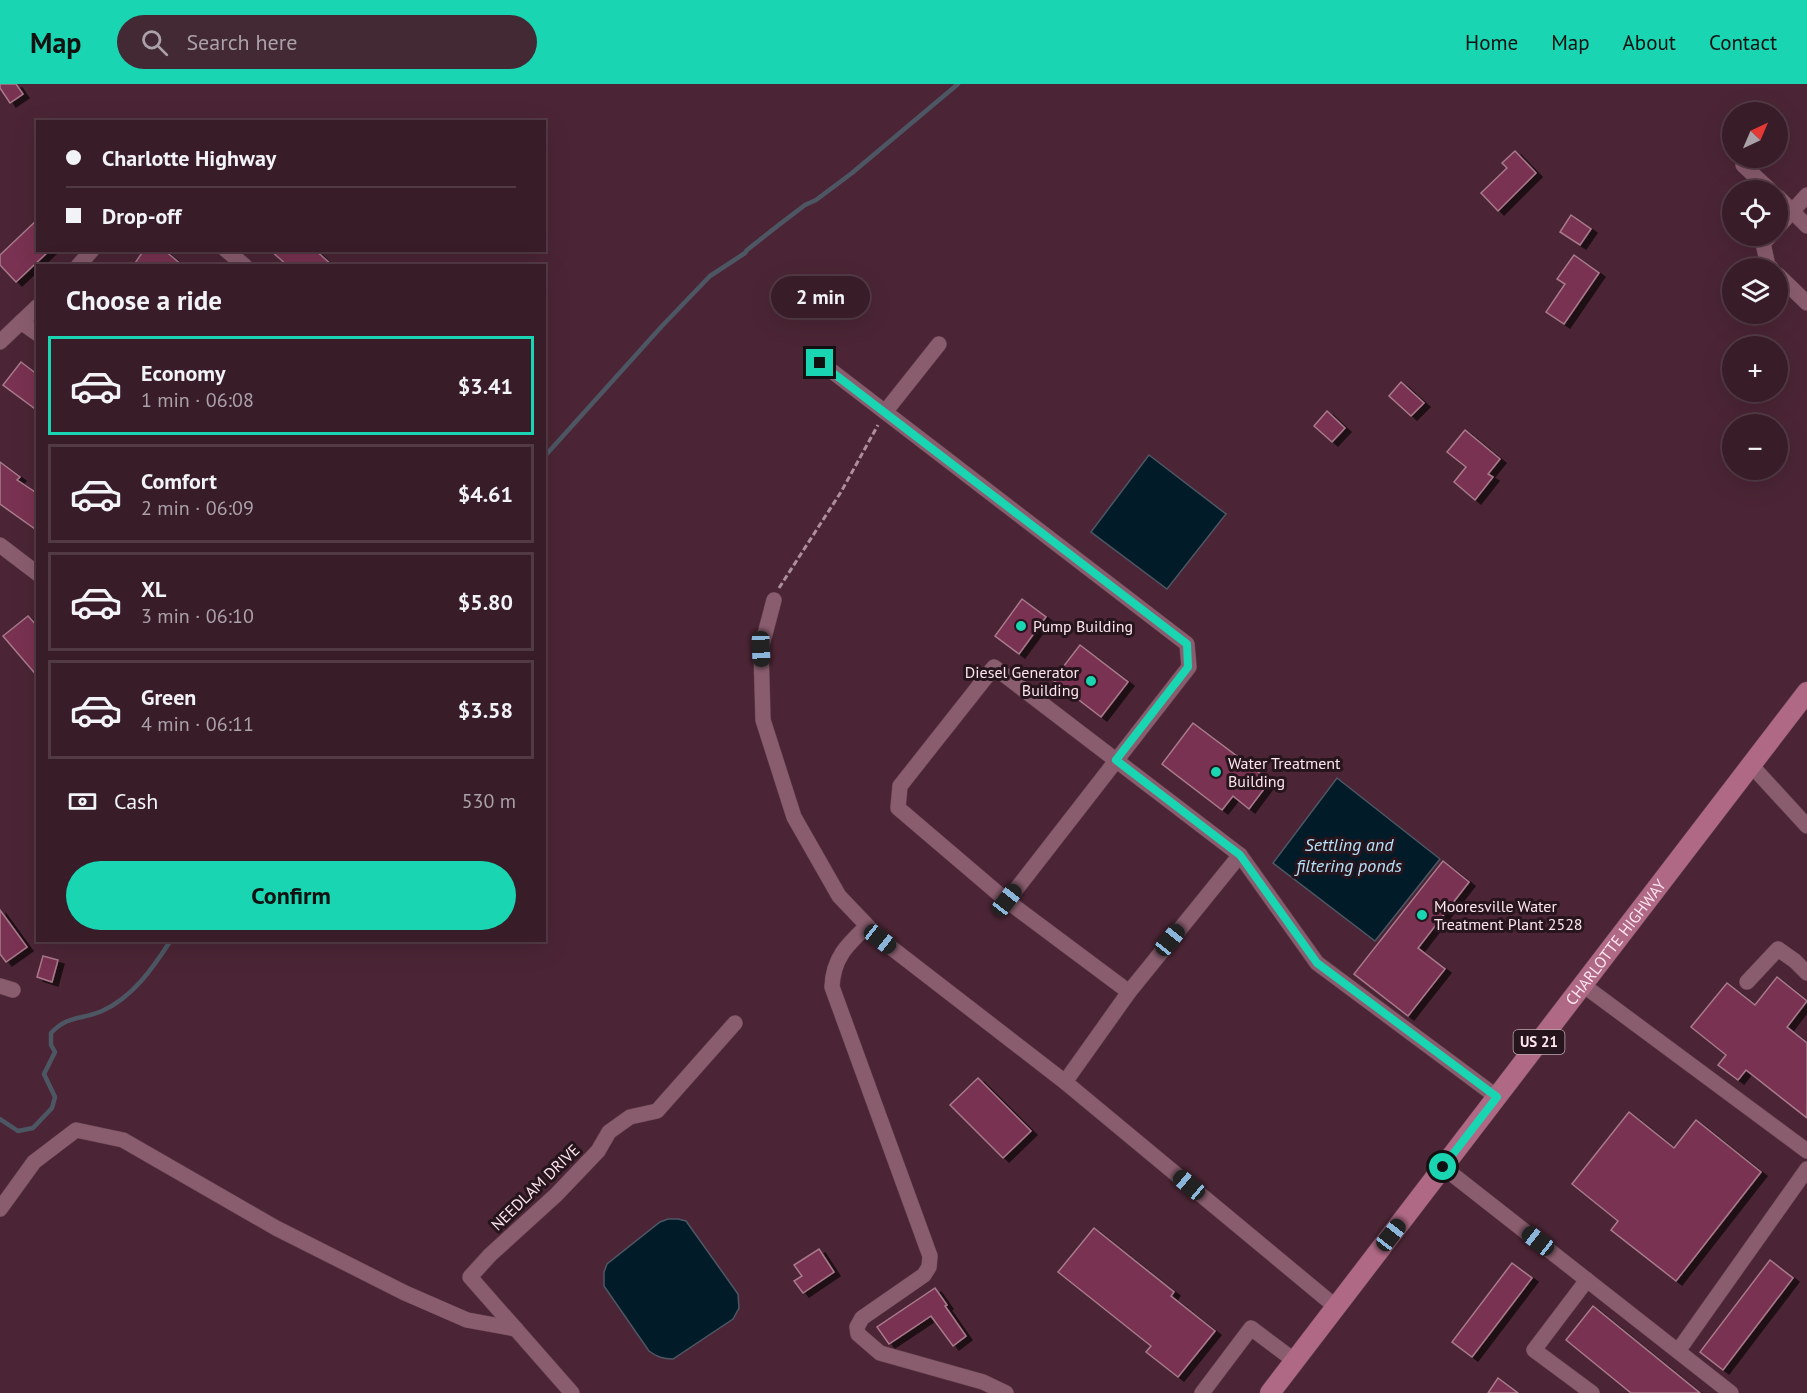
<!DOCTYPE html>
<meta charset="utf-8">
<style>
body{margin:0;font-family:"PT Sans",sans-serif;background:#432934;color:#f1f3f6;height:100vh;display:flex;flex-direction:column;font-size:22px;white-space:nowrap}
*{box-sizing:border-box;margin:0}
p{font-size:20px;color:#aba1a8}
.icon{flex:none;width:33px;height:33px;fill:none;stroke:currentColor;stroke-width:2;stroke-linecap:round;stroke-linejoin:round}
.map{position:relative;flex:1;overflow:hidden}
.sheet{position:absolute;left:36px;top:180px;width:510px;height:678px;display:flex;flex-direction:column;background:#381c28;border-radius:0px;box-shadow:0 6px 24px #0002,0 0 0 2px #523a45}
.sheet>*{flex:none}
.guide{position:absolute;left:36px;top:36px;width:510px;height:132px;border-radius:0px;box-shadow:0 6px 24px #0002,0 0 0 2px #523a45;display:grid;align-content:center;height:132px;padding:0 30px;background:#381c28}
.needle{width:39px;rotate:44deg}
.buttons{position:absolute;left:1722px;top:18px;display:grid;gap:12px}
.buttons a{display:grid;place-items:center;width:66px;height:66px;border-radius:50%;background:#381c28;box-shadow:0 6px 24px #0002,0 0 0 2px #523a45;font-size:30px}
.end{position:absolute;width:27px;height:27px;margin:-14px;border:8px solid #1ad5b2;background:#111;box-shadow:0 0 0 3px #111}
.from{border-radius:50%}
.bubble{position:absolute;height:42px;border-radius:21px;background:#381c28;box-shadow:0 6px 24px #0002,0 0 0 2px #523a45;font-size:20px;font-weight:700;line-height:42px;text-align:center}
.car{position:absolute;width:18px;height:36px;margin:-18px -9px;border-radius:8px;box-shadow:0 0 4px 2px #0007;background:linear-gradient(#222 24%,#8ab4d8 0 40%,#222 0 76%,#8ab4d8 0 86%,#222 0)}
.guide b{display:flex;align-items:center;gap:21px;height:57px;font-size:22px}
.guide b+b{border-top:2px solid #523a45}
.guide i{width:15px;height:15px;background:#f1f3f6}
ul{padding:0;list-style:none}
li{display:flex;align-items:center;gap:18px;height:99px;margin:0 12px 9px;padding:0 18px;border:3px solid #523a45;border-radius:0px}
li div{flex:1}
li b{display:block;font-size:22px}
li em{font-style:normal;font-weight:700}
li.active{border-color:#1ad5b2}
li>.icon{width:54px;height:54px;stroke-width:1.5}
h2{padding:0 30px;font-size:27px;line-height:72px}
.pay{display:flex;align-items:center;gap:15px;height:66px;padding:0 30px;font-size:22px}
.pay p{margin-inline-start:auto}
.action{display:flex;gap:12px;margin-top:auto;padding:12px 30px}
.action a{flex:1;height:69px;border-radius:36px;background:#1ad5b2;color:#111;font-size:24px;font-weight:700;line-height:69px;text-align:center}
header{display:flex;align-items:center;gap:36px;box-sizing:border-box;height:84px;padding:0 30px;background:#1ad5b2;color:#111}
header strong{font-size:28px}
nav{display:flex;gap:33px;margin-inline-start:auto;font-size:21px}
.search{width:420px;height:54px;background:#432934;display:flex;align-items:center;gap:15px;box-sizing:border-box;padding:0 21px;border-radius:33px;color:#aba1a8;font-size:22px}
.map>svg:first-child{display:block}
.water{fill:#011b29;stroke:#4d5764;stroke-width:1.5}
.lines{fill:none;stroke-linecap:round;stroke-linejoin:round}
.stream{stroke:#4d5764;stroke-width:4.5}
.building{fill:#793051;stroke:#a87a8b;stroke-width:1.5;filter:url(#shadow)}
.minor-casing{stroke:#664452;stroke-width:16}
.major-casing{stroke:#664452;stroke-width:21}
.path{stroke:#ad8e9a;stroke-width:3;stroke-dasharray:6 3;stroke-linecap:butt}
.minor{stroke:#8a5d6e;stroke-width:15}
.major{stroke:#af6985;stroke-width:20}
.route{stroke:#1ad5b2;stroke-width:8}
.poi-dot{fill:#1ad5b2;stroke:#26151c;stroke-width:2}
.labels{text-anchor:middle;stroke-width:6;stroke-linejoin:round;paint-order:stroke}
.shield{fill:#26151c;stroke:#bda6ae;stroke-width:1.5}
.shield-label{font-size:15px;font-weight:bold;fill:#fee4ed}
.poi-label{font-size:16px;fill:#fee4ed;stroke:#26151c;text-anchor:start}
.street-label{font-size:16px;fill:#fee4ed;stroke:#26151c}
.water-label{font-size:18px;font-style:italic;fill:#b7e1fa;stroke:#26151c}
</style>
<header>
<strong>Map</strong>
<div class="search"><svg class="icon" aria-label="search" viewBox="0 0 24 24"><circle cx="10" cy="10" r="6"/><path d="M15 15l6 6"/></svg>Search here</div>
<nav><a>Home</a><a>Map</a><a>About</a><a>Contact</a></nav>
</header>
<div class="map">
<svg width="1807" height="1309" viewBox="0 0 1807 1309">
<defs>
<filter id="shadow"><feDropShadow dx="6" dy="4" stdDeviation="0" flood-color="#0009"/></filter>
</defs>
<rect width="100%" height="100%" fill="#4b2535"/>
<g class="water">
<polygon points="1149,371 1226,430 1167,505 1091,448"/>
<polygon points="1337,694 1440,775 1375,857 1273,779"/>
<path d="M668,1135H678L686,1137L738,1210L739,1224L733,1235L673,1275C663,1275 657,1273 649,1267L604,1202V1188L607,1180L660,1138Z"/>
</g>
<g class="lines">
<g class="stream">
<polyline points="544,373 662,242 710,192 745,169 747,166 780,140 805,121 816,116 852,89 958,0"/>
<path d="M0,1035L18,1047L33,1044L52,1024L55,1013L44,990L55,968L51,961V949C68,931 81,936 102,927C133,913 153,884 171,856"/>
</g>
</g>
<g class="building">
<polygon points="0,0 16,0 23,10 10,19 0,4"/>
<polygon points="1515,67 1536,89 1498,127 1481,109 1507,84 1502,79"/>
<polygon points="1571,131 1591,145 1580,161 1560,148"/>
<polygon points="38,135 38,166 50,166 16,198 0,181 0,171"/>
<polygon points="144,166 164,166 183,182 133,182"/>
<polygon points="270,166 315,166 333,182 288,182"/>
<polygon points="1574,171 1599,189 1564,240 1546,228 1565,200 1557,195"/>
<polygon points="21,278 38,291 38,327 3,301"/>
<polygon points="1401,298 1424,319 1411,332 1389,312"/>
<polygon points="1327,327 1345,344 1332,358 1314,342"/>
<polygon points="1465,346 1500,375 1488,390 1493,393 1475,416 1454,398 1466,383 1447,368"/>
<polygon points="0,378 20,393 17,396 38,410 38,447 0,420"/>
<polygon points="1022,515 1046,533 1019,570 995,552"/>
<polygon points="28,532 38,543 38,593 3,552"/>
<polygon points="1080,561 1128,598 1101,633 1053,596"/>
<polygon points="1193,639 1270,697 1249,725 1233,712 1222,726 1162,680"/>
<polygon points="1443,777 1469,798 1418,864 1445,885 1408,932 1354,890"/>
<polygon points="0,826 27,863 6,878 0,870"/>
<polygon points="43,872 58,876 52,898 37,893"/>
<polygon points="1777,893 1807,917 1787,943 1807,959 1807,1034 1746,986 1738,996 1718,981 1726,971 1691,943 1727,899 1755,921"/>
<polygon points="978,994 1031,1047 1003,1074 950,1021"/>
<polygon points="1629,1028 1674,1064 1696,1036 1761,1088 1676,1197 1611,1146 1618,1137 1572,1100"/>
<polygon points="1094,1144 1174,1208 1171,1212 1215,1247 1178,1293 1146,1268 1151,1262 1058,1188"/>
<polygon points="819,1165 834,1188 803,1209 794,1197 802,1192 794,1181"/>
<polygon points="1770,1176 1793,1194 1723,1286 1700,1268"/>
<polygon points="1512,1179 1532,1194 1472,1273 1452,1258"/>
<polygon points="935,1204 947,1221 945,1222 966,1252 953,1262 931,1232 889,1260 877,1243"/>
<polygon points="1593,1222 1700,1309 1631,1309 1566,1256"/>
<polygon points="1498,1294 1518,1309 1488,1309"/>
</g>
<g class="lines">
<g class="minor-casing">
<g id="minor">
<polyline points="1743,81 1770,106"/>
<polyline points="1778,113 1807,142"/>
<polyline points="1778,143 1807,111"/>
<polyline points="1770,152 1763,159 1768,182 1771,184"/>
<polyline points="226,166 245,182"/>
<polyline points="78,182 92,166"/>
<polyline points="1778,191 1807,219"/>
<polyline points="21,238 38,250"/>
<polyline points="0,258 38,222"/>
<polyline points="820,278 1187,560 1189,583 1007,817"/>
<polyline points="885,328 939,260"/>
<polyline points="0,461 38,490"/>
<polyline points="774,516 761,565 763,636 794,733 839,812 880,855 1065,998"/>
<polyline points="1751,681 1807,742"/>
<path d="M867,842C847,861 833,874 832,903L930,1172L929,1183L924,1191L862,1234L857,1243L858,1250L880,1269L983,1298L1006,1309"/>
<polyline points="1747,898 1778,865 1795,877 1807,889"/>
<polyline points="1583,901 1807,1067"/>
<polyline points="0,902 13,906"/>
<polyline points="1129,908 1240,771"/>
<polyline points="1443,1083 1731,1309"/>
<polyline points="0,1125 34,1078 76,1046 123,1056 276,1144 405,1209 467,1236 516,1245"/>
<polyline points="1587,1196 1534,1266 1592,1309"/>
<polyline points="1336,1223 1065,998 1129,908 1007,817 898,724 900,702 994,583 1240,771 1317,879 1497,1013"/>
<polyline points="1678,1267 1807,1085"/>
<polyline points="572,1309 470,1193 490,1171 556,1111 598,1067 609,1048 630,1033 657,1027 735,939"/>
<polyline points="1202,1309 1251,1244 1295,1277"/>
</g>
</g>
<g class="major-casing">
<g id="major">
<path id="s1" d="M1270,1309L1807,608"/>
</g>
</g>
<polyline class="path" points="779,504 841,408 878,341"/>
<use href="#minor" class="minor"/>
<use href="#major" class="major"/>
</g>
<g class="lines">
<polyline class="route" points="820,279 1187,560 1188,583 1116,676 1240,771 1317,879 1497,1013 1443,1083"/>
</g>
<g class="poi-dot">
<circle cx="1021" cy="542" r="6"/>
<circle cx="1091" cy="597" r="6"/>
<circle cx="1216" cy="688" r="6"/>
<circle cx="1422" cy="831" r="6"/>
</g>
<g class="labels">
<rect class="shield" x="1513.5" y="946" width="51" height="24" rx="4.5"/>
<g class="shield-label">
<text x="1539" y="963">US 21</text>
</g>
<g class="poi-label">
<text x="1033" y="548">Pump Building</text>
<text x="1079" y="594" text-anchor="end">Diesel Generator<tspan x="1079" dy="18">Building</tspan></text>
<text x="1228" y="685">Water Treatment<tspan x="1228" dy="18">Building</tspan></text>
<text x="1434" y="828">Mooresville Water<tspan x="1434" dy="18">Treatment Plant 2528</tspan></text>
</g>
<g class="street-label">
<text dy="6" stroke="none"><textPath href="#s1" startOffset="568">CHARLOTTE HIGHWAY</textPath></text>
<text transform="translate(535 1103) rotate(-44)" y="6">NEEDLAM DRIVE</text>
</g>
<g class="water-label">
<text x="1349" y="767">Settling and<tspan x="1349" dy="21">filtering ponds</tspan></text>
</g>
</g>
</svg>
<div class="buttons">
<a><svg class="needle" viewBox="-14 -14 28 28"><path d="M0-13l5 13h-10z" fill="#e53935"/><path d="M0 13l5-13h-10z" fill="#aba1a8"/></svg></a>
<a><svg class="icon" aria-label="locate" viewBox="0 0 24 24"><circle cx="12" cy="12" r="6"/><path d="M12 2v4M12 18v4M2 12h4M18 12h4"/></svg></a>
<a><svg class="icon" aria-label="layers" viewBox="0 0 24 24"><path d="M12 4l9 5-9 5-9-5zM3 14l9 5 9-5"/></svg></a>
<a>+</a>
<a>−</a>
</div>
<i class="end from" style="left:1443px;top:1083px"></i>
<i class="end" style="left:820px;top:279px"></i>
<div class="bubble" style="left:771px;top:192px;width:99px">2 min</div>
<i class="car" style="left:761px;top:565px;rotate:178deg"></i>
<i class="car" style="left:1007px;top:816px;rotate:38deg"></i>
<i class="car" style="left:880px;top:855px;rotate:128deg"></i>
<i class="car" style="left:1170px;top:856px;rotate:39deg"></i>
<i class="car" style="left:1189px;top:1101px;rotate:310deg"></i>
<i class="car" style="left:1391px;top:1151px;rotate:38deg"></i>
<i class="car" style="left:1538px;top:1157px;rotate:308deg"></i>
<div class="guide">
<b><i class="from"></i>Charlotte Highway</b>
<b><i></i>Drop-off</b>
</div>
<section class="sheet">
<h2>Choose a ride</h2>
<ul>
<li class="active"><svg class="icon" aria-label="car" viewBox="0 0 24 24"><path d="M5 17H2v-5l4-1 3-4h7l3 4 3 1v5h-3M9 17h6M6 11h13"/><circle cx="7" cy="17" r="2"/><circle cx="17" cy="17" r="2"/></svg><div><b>Economy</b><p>1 min · 06:08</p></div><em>$3.41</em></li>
<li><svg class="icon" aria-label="car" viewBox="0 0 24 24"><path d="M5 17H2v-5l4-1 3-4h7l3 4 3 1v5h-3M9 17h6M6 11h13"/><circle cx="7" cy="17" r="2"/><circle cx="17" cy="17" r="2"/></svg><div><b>Comfort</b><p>2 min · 06:09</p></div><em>$4.61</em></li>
<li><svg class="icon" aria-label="car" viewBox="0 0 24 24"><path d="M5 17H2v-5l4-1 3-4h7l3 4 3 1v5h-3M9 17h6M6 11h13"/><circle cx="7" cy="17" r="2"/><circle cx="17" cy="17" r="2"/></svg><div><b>XL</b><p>3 min · 06:10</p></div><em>$5.80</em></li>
<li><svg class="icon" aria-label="car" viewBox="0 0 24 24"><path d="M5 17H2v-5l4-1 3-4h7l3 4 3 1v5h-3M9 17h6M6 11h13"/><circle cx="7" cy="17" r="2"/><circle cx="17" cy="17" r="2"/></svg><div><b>Green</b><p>4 min · 06:11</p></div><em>$3.58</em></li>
</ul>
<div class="pay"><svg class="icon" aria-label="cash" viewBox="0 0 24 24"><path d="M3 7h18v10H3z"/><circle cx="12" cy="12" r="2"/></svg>Cash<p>530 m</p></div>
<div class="action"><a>Confirm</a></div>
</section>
</div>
